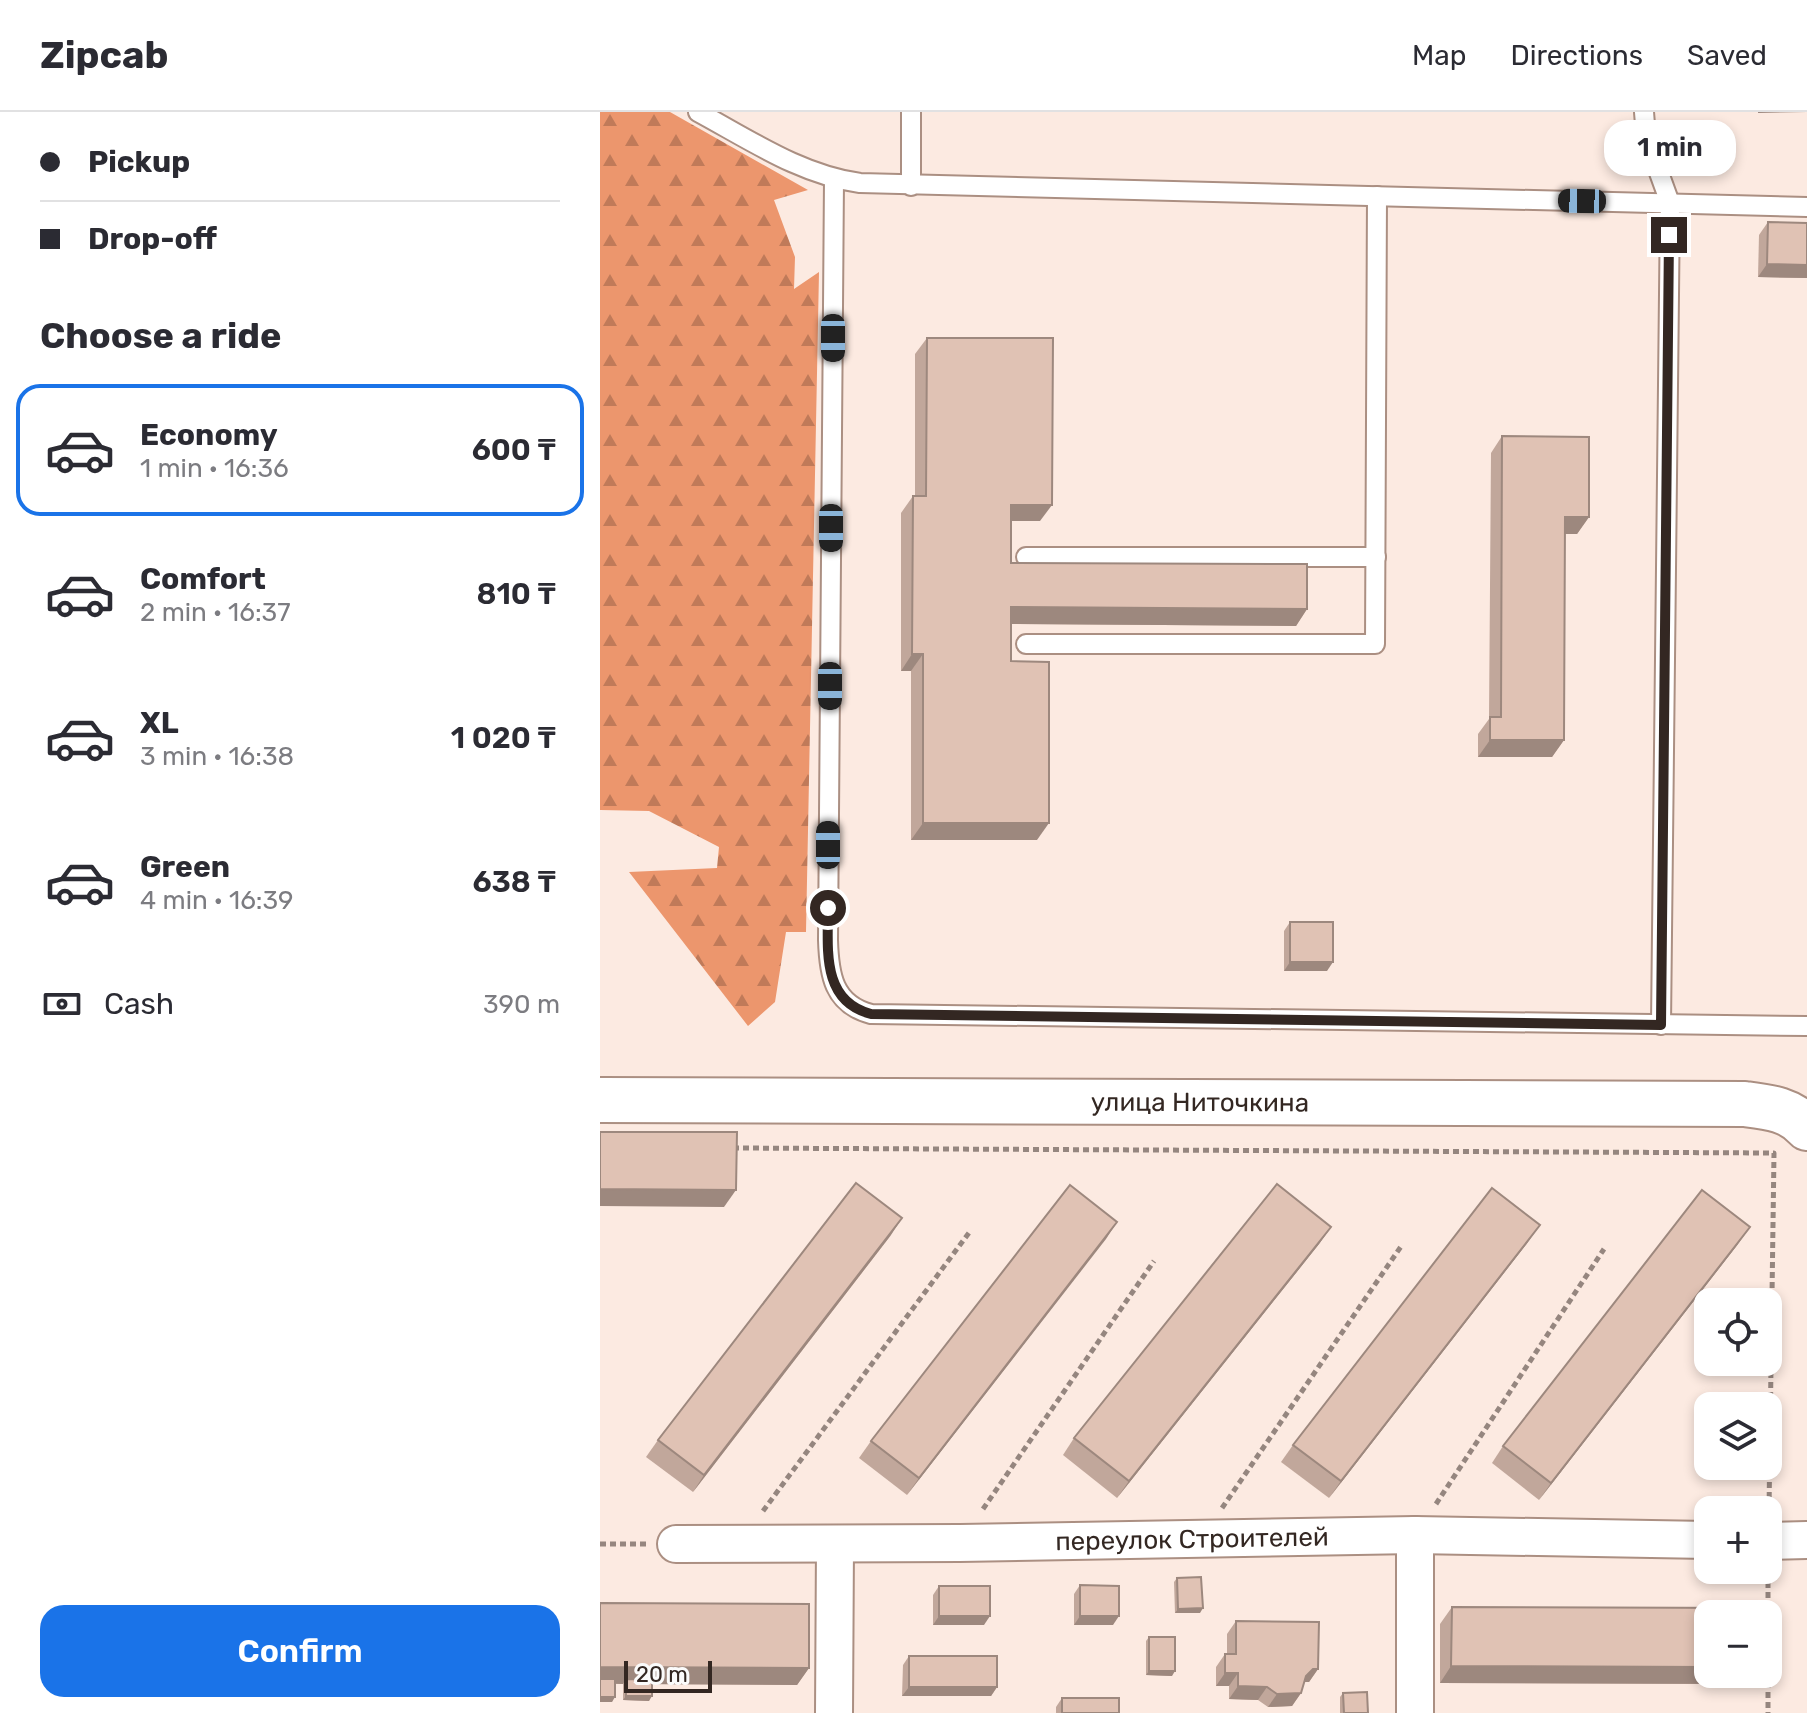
<!DOCTYPE html>
<meta charset="utf-8">
<style>
body{margin:0;font-family:Rubik,sans-serif;background:#f7f7f7;color:#2b2b33;height:100vh;display:flex;flex-direction:column;font-size:30px;white-space:nowrap}
*{box-sizing:border-box;margin:0}
p{font-size:26px;color:#7c7c81}
.icon{flex:none;width:44px;height:44px;fill:none;stroke:currentColor;stroke-width:2;stroke-linecap:round;stroke-linejoin:round}
.map{position:relative;flex:1;overflow:hidden}
.details{display:flex;flex-direction:column;background:#fff;width:600px}
.details>*{flex:none}
.banner{display:grid;align-content:center;height:176px;padding:0 40px;background:#fff}
.fabs{position:absolute;left:1094px;top:1176px;display:grid;gap:16px}
.fabs a{display:grid;place-items:center;width:88px;height:88px;border-radius:16px;background:#fff;box-shadow:0 4px 12px #0003;font-size:40px}
.scale{position:absolute;left:24px;bottom:20px;width:88px;box-sizing:border-box;padding-left:8px;border:4px solid #332722;border-top:0;font-size:22px;line-height:28px;white-space:nowrap;color:#332722;-webkit-text-stroke:6px #fbfbfb;paint-order:stroke}
.end{position:absolute;width:36px;height:36px;margin:-18px;border:10px solid #332722;background:#fff;box-shadow:0 0 0 4px #fff}
.from{border-radius:50%}
.bubble{position:absolute;height:56px;border-radius:24px;background:#fff;box-shadow:0 4px 12px #0003;font-size:26px;font-weight:600;line-height:56px;text-align:center}
.car{position:absolute;width:24px;height:48px;margin:-24px -12px;border-radius:10px;box-shadow:0 0 6px 2px #0007;background:linear-gradient(#222 24%,#8ab4d8 0 40%,#222 0 76%,#8ab4d8 0 86%,#222 0)}
.banner b{display:flex;align-items:center;gap:28px;height:76px;font-size:30px}
.banner b+b{border-top:2px solid #e1e1e2}
.banner i{width:20px;height:20px;background:#2b2b33}
ul{padding:0;list-style:none}
li{display:flex;align-items:center;gap:24px;height:132px;margin:0 16px 12px;padding:0 24px;border:4px solid transparent;border-radius:24px}
li div{flex:1}
li b{display:block;font-size:30px}
li em{font-style:normal;font-weight:600}
li.selected{border-color:#1a73e8}
li>.icon{width:72px;height:72px;stroke-width:1.5}
h2{padding:0 40px;font-size:36px;line-height:96px}
.pay{display:flex;align-items:center;gap:20px;height:88px;padding:0 40px;font-size:30px}
.pay p{margin-inline-start:auto}
.primary-button{display:flex;gap:16px;margin-top:auto;padding:16px 40px}
.primary-button a{flex:1;height:92px;border-radius:24px;background:#1a73e8;color:#fff;font-size:32px;font-weight:600;line-height:92px;text-align:center}
header{display:flex;align-items:center;gap:48px;box-sizing:border-box;height:112px;padding:0 40px;background:#fff;border-bottom:2px solid #e1e1e2}
header strong{font-size:38px}
nav{display:flex;gap:44px;margin-inline-start:auto;font-size:28px}
main{display:flex;flex:1;min-height:0}
.map>svg:first-child{display:block}
.forest{fill:url(#forest-firs)}
.lines{fill:none;stroke-linecap:round;stroke-linejoin:round}
.service-casing{stroke:#ab8f82;stroke-width:22}
.minor-casing{stroke:#ab8f82;stroke-width:40}
.tertiary-casing{stroke:#ab8f82;stroke-width:48}
.path{stroke:#95867f;stroke-width:5;stroke-dasharray:6 4;stroke-linecap:butt}
.service{stroke:#fff;stroke-width:18}
.minor{stroke:#fff;stroke-width:36}
.tertiary{stroke:#fff;stroke-width:44}
.wall{fill:#c1a79b}
.shaded-wall{fill:#9d887e}
.building{fill:#e0c2b4;stroke:#9d887e;stroke-width:2}
.route{stroke:#332722;stroke-width:10}
.labels{text-anchor:middle;stroke-width:7;stroke-linejoin:round;paint-order:stroke}
.street-label{font-size:26px;fill:#332722;stroke:#fbfbfb}
</style>
<header>
<strong>Zipcab</strong>
<nav><a>Map</a><a>Directions</a><a>Saved</a></nav>
</header>
<main>
<section class="details">
<div class="banner">
<b><i class="from"></i>Pickup</b>
<b><i></i>Drop-off</b>
</div>
<h2>Choose a ride</h2>
<ul>
<li class="selected"><svg class="icon" aria-label="car" viewBox="0 0 24 24"><path d="M5 17H2v-5l4-1 3-4h7l3 4 3 1v5h-3M9 17h6M6 11h13"/><circle cx="7" cy="17" r="2"/><circle cx="17" cy="17" r="2"/></svg><div><b>Economy</b><p>1 min · 16:36</p></div><em>600 ₸</em></li>
<li><svg class="icon" aria-label="car" viewBox="0 0 24 24"><path d="M5 17H2v-5l4-1 3-4h7l3 4 3 1v5h-3M9 17h6M6 11h13"/><circle cx="7" cy="17" r="2"/><circle cx="17" cy="17" r="2"/></svg><div><b>Comfort</b><p>2 min · 16:37</p></div><em>810 ₸</em></li>
<li><svg class="icon" aria-label="car" viewBox="0 0 24 24"><path d="M5 17H2v-5l4-1 3-4h7l3 4 3 1v5h-3M9 17h6M6 11h13"/><circle cx="7" cy="17" r="2"/><circle cx="17" cy="17" r="2"/></svg><div><b>XL</b><p>3 min · 16:38</p></div><em>1 020 ₸</em></li>
<li><svg class="icon" aria-label="car" viewBox="0 0 24 24"><path d="M5 17H2v-5l4-1 3-4h7l3 4 3 1v5h-3M9 17h6M6 11h13"/><circle cx="7" cy="17" r="2"/><circle cx="17" cy="17" r="2"/></svg><div><b>Green</b><p>4 min · 16:39</p></div><em>638 ₸</em></li>
</ul>
<div class="pay"><svg class="icon" aria-label="cash" viewBox="0 0 24 24"><path d="M3 7h18v10H3z"/><circle cx="12" cy="12" r="2"/></svg>Cash<p>390 m</p></div>
<div class="primary-button"><a>Confirm</a></div>
</section>
<div class="map">
<svg width="1207" height="1601" viewBox="0 0 1207 1601">
<defs>
<pattern id="forest-firs" width="22" height="20" patternUnits="userSpaceOnUse" patternTransform="scale(2)"><rect width="22" height="20" fill="#ec966d"/><path d="M5 1l3.5 6h-7zM16 11l3.5 6h-7z" fill="#c07a59"/></pattern>
</defs>
<rect width="100%" height="100%" fill="#fceae1"/>
<polygon class="forest" points="0,0 70,0 208,78 174,88 195,145 194,177 219,160 206,820 186,820 175,890 148,914 29,760 117,756 119,735 49,699 0,698"/>
<g class="lines">
<g class="service-casing">
<g id="service">
<path d="M98,0C150,28 201,63 260,71L1207,95"/>
<polyline points="1044,0 1046,25 1070,91 1061,913"/>
<path d="M234,68L228,828C229,862 233,892 271,902L1207,914"/>
<polyline points="311,74 311,0"/>
<polyline points="426,445 776,445"/>
<polyline points="426,532 775,532 777,84"/>
</g>
</g>
<g class="minor-casing">
<g id="minor">
<polyline points="1168,1429 1207,1428"/>
<path id="s1" d="M76,1432L360,1431L815,1423L1108,1428"/>
<polyline points="234,1601 235,1432"/>
<polyline points="815,1601 815,1423"/>
</g>
</g>
<g class="tertiary-casing">
<g id="tertiary">
<path id="s2" d="M0,988L1145,992C1169,995 1190,997 1207,1016"/>
</g>
</g>
<g class="path">
<polyline points="133,1036 1174,1041 1169,1398"/>
<polyline points="836,1392 1004,1137"/>
<polyline points="622,1396 802,1133"/>
<polyline points="383,1397 554,1149"/>
<polyline points="163,1399 371,1118"/>
<polyline points="0,1432 47,1432"/>
<polyline points="1168,1460 1168,1601"/>
</g>
<use href="#service" class="service"/>
<use href="#minor" class="minor"/>
<use href="#tertiary" class="tertiary"/>
</g>
<g class="wall">
<polygon points="1168,110 1207,111 1207,166 1158,165 1159,123"/>
<polygon points="327,226 440,409 411,409 411,451 707,497 696,514 411,512 411,549 437,728 311,728 311,559 301,559 301,401 313,384 315,384 315,242"/>
<polygon points="902,324 989,405 977,422 965,422 964,628 952,645 878,645 878,622 889,607 891,341"/>
<polygon points="690,810 727,859 684,859 684,819"/>
<polygon points="517,1110 307,1383 259,1346 271,1329"/>
<polygon points="731,1115 719,1132 517,1386 463,1343 474,1326"/>
<polygon points="291,1123 93,1380 46,1345 58,1328"/>
<polygon points="928,1130 729,1386 681,1350 693,1333"/>
<polygon points="1138,1132 939,1388 892,1351 903,1334"/>
<polygon points="577,1466 600,1501 575,1501 574,1470"/>
<polygon points="480,1473 513,1513 474,1513 474,1482"/>
<polygon points="339,1474 384,1513 333,1513 333,1483"/>
<polygon points="0,1491 209,1556 197,1573 52,1572 49,1589 23,1588 23,1572 15,1572 12,1590 0,1590"/>
<polygon points="852,1495 1108,1562 1149,1562 1142,1572 840,1571 840,1512"/>
<polygon points="636,1509 718,1557 709,1570 704,1570 701,1581 692,1594 668,1595 658,1588 629,1587 629,1574 616,1574 616,1555 625,1542 627,1542 627,1522"/>
<polygon points="549,1525 572,1564 546,1563 546,1529"/>
<polygon points="309,1544 397,1575 391,1584 302,1584 303,1553"/>
<polygon points="743,1581 768,1601 740,1601 740,1585"/>
<polygon points="462,1586 519,1601 456,1601 456,1595"/>
</g>
<g class="shaded-wall">
<polygon points="1158,0 1207,0 1158,1"/>
<polygon points="1167,152 1207,153 1207,166 1158,165"/>
<polygon points="411,393 452,393 440,409 399,409"/>
<polygon points="965,405 989,405 977,422 953,422"/>
<polygon points="411,495 707,497 696,514 400,512"/>
<polygon points="312,542 323,542 311,559 301,559"/>
<polygon points="890,628 964,628 952,645 878,645"/>
<polygon points="323,711 449,711 437,728 311,728"/>
<polygon points="690,850 733,850 727,859 684,859"/>
<polygon points="0,1077 136,1078 124,1095 0,1094"/>
<polygon points="302,1106 291,1123 93,1380 104,1363"/>
<polygon points="517,1110 506,1127 307,1383 319,1366"/>
<polygon points="940,1113 928,1130 729,1386 741,1369"/>
<polygon points="731,1115 719,1132 517,1386 529,1369"/>
<polygon points="1150,1115 1138,1132 939,1388 951,1371"/>
<polygon points="603,1496 600,1501 575,1501 578,1497"/>
<polygon points="339,1504 390,1504 384,1513 333,1513"/>
<polygon points="480,1504 519,1504 513,1513 474,1513"/>
<polygon points="851,1554 1108,1555 1108,1562 1149,1562 1142,1572 840,1571"/>
<polygon points="0,1555 209,1556 197,1573 26,1572 26,1567 23,1572 0,1571"/>
<polygon points="713,1557 718,1557 709,1570 704,1570 706,1564"/>
<polygon points="549,1559 575,1559 572,1564 546,1563"/>
<polygon points="625,1561 638,1561 629,1574 616,1574"/>
<polygon points="638,1574 667,1575 658,1588 629,1587"/>
<polygon points="309,1575 397,1575 391,1584 302,1584"/>
<polygon points="701,1581 692,1594 668,1595 677,1582"/>
<polygon points="26,1584 52,1584 49,1589 23,1588"/>
<polygon points="0,1585 15,1585 12,1590 0,1590"/>
</g>
<g class="building">
<polygon points="1168,110 1207,111 1207,153 1167,152"/>
<polygon points="327,226 453,226 452,393 411,393 411,451 707,452 707,497 411,495 411,549 449,550 449,711 323,711 323,542 312,542 313,384 326,384"/>
<polygon points="902,324 989,325 989,405 965,405 964,628 890,628 890,605 901,605"/>
<rect x="690" y="810" width="43" height="40"/>
<polygon points="0,1020 137,1020 136,1078 0,1077"/>
<polygon points="256,1071 302,1106 104,1363 58,1328"/>
<polygon points="677,1072 731,1115 529,1369 474,1326"/>
<polygon points="470,1073 517,1110 319,1366 271,1329"/>
<polygon points="892,1076 940,1113 741,1369 693,1333"/>
<polygon points="1102,1078 1150,1115 951,1371 903,1334"/>
<polygon points="601,1465 603,1496 578,1497 577,1466"/>
<polygon points="480,1473 519,1474 519,1504 480,1504"/>
<rect x="339" y="1474" width="51" height="30"/>
<polygon points="0,1491 209,1492 209,1556 0,1555"/>
<polygon points="852,1495 1155,1496 1154,1502 1108,1502 1108,1555 851,1554"/>
<polygon points="636,1509 719,1510 718,1557 713,1557 706,1564 701,1581 677,1582 667,1575 638,1574 638,1561 625,1561 625,1542 636,1542"/>
<rect x="549" y="1525" width="26" height="34"/>
<rect x="309" y="1544" width="88" height="31"/>
<rect x="0" y="1567" width="15" height="18"/>
<polygon points="26,1567 52,1568 52,1584 26,1584"/>
<polygon points="767,1580 768,1601 744,1601 743,1581"/>
<rect x="462" y="1586" width="57" height="15"/>
</g>
<g class="lines">
<path class="route" d="M228,796C228,837 221,889 271,902L1061,913L1069,123"/>
</g>
<g class="labels">
<g class="street-label">
<text dy="9" stroke="none"><textPath href="#s2" startOffset="600">улица Ниточкина</textPath></text>
<text dy="9" stroke="none"><textPath href="#s1" startOffset="516">переулок Строителей</textPath></text>
</g>
</g>
</svg>
<div class="fabs">
<a><svg class="icon" aria-label="locate" viewBox="0 0 24 24"><circle cx="12" cy="12" r="6"/><path d="M12 2v4M12 18v4M2 12h4M18 12h4"/></svg></a>
<a><svg class="icon" aria-label="layers" viewBox="0 0 24 24"><path d="M12 4l9 5-9 5-9-5zM3 14l9 5 9-5"/></svg></a>
<a>+</a>
<a>−</a>
</div>
<div class="scale">20 m</div>
<i class="end from" style="left:228px;top:796px"></i>
<i class="end" style="left:1069px;top:123px"></i>
<div class="bubble" style="left:1004px;top:8px;width:132px">1 min</div>
<i class="car" style="left:982px;top:89px;rotate:271deg"></i>
<i class="car" style="left:233px;top:226px;rotate:180deg"></i>
<i class="car" style="left:231px;top:416px;rotate:180deg"></i>
<i class="car" style="left:230px;top:574px;rotate:180deg"></i>
<i class="car" style="left:228px;top:733px;rotate:0deg"></i>
</div>
</main>
